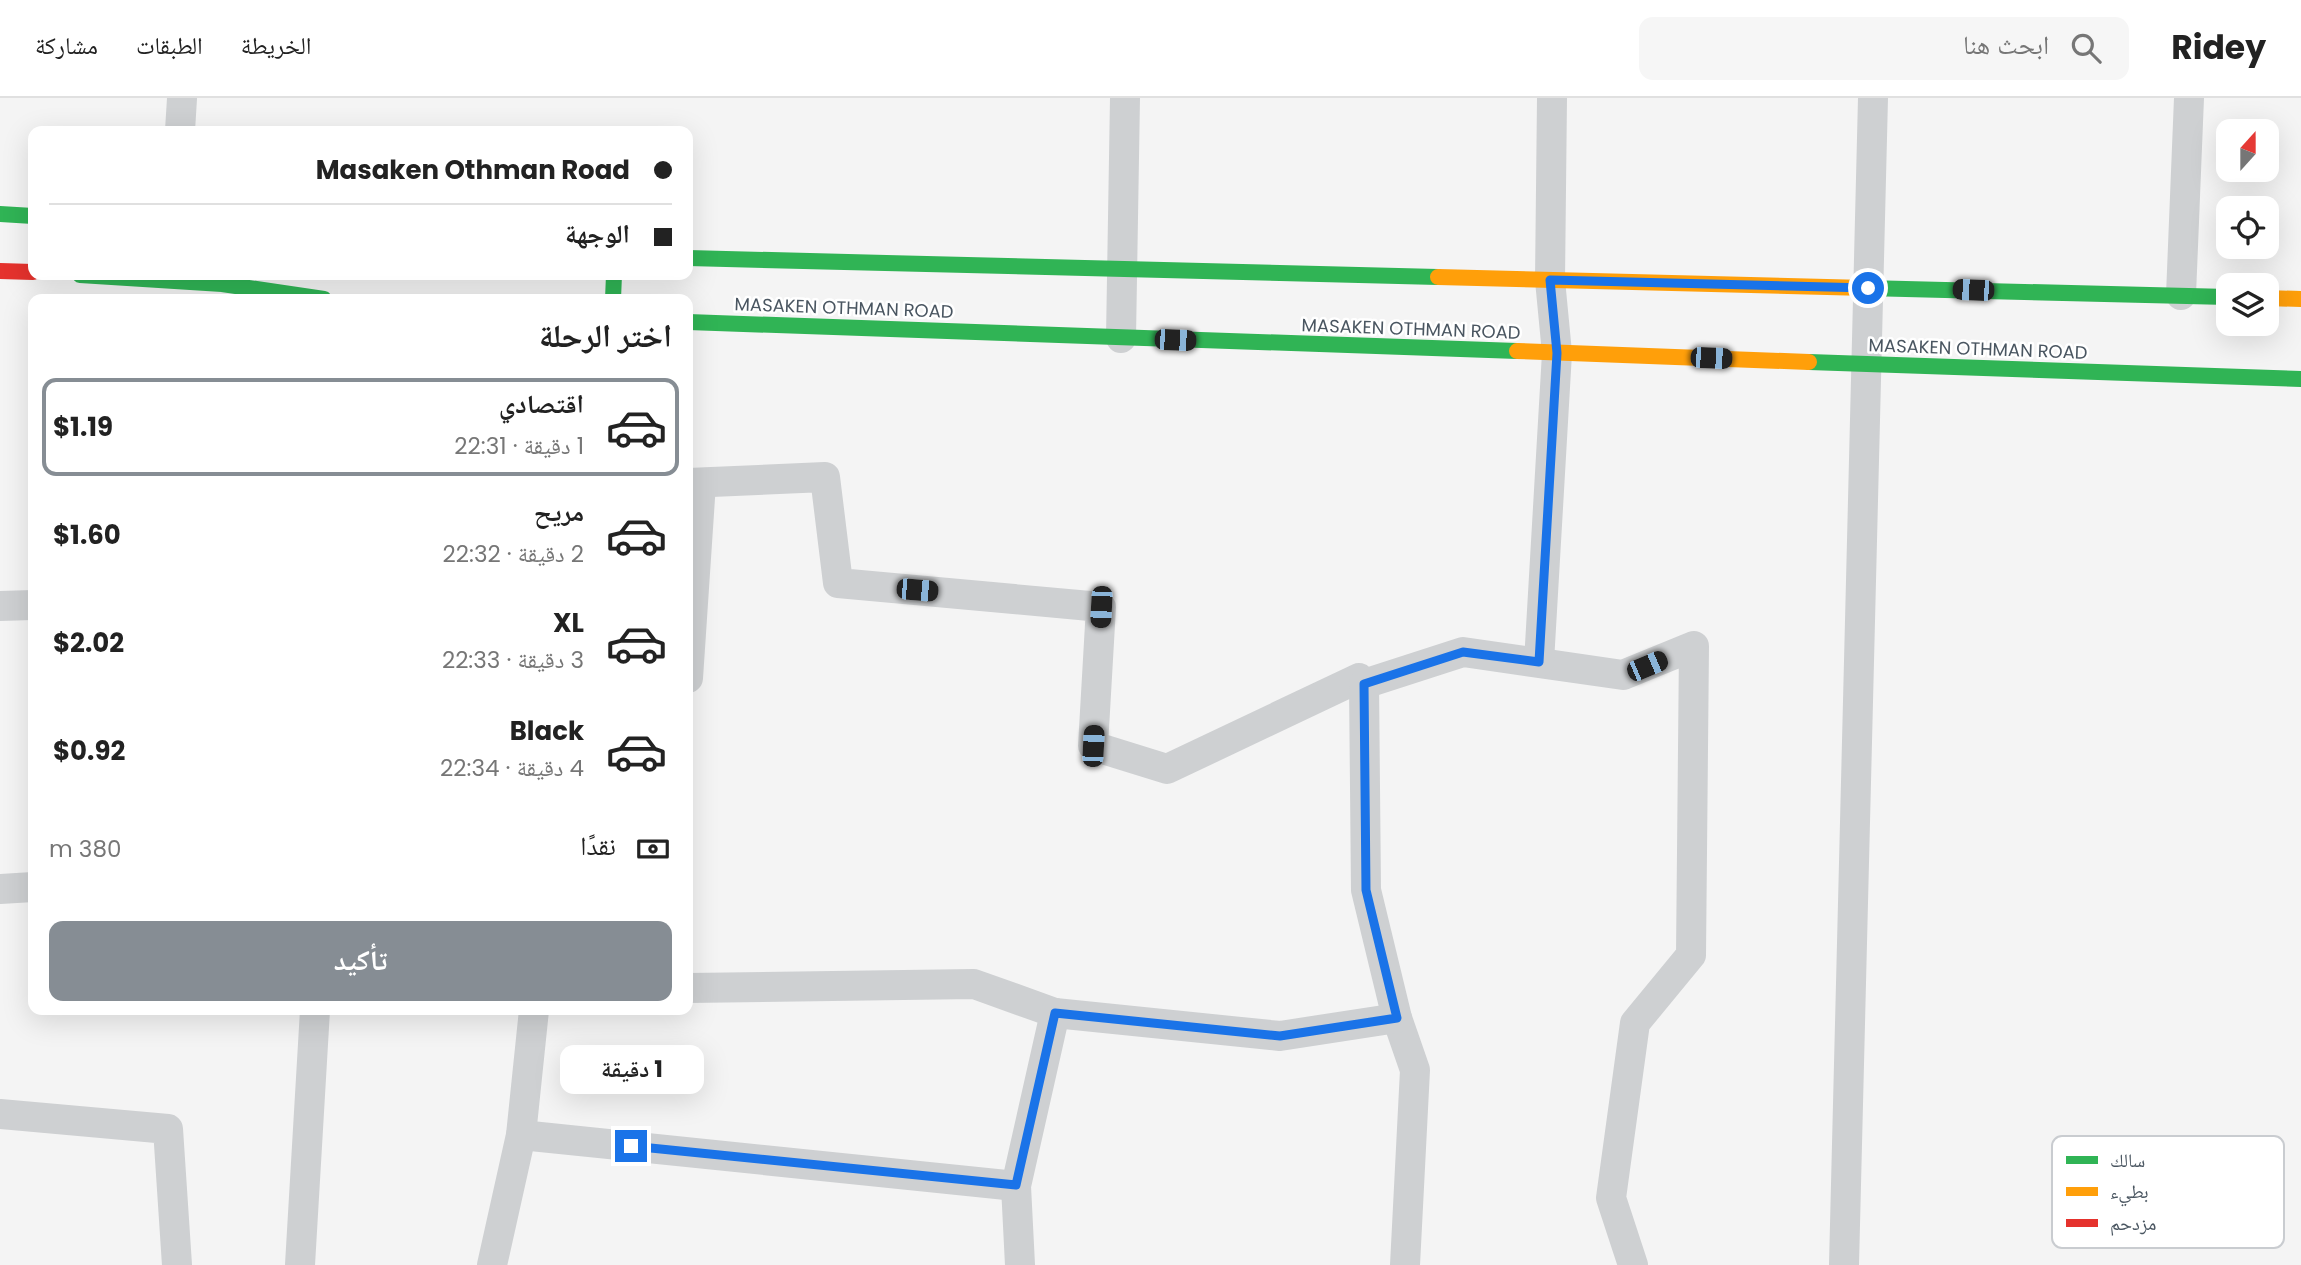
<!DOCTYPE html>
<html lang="ar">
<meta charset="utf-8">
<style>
body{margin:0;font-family:Poppins,"Noto Naskh Arabic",sans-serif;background:#f6f6f6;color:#222;direction:rtl;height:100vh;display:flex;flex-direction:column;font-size:26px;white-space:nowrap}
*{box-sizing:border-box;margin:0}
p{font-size:23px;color:#767676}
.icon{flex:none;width:38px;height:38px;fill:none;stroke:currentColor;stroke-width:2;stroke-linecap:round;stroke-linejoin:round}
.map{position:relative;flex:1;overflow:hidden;direction:ltr}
.details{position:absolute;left:28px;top:196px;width:665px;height:721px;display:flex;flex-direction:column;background:#fff;border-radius:14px;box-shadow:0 7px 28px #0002;direction:rtl}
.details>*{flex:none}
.top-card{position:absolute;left:28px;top:28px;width:665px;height:154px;border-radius:14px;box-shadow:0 7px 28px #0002;direction:rtl;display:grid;align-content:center;height:154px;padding:0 21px;background:#fff}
.needle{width:46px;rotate:21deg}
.fabs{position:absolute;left:2216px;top:21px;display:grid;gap:14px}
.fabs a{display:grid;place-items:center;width:63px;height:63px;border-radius:14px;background:#fff;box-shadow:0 7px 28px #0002;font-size:35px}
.end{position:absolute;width:32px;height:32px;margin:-16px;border:9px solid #1a73e8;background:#fff;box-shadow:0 0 0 4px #fff}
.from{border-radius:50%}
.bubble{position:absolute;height:49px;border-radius:14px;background:#fff;box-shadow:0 7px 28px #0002;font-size:23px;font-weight:700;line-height:49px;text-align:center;direction:rtl}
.car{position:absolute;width:21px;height:42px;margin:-21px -10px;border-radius:9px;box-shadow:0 0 5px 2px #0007;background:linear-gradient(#222 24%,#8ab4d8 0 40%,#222 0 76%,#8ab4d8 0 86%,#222 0)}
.top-card b{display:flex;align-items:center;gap:24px;height:66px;font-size:26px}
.top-card b+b{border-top:2px solid #e0e0e0}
.top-card i{width:18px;height:18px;background:#222}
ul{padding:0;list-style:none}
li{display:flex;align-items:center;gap:21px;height:98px;margin:0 14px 10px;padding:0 7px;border:4px solid transparent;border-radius:14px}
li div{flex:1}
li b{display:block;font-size:26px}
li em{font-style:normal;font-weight:700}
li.active{border-color:#868d94}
li>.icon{width:63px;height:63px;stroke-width:1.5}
h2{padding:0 21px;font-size:32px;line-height:84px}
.pay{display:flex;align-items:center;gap:18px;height:77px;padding:0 21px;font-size:26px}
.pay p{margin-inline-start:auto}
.cta{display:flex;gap:14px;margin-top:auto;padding:14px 21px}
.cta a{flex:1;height:80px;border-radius:14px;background:#868d94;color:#fff;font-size:28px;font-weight:700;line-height:80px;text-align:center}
header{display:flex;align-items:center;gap:42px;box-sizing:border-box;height:98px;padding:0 35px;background:#fff;border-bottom:2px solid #e0e0e0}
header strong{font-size:33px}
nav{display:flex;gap:38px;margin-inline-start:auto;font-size:24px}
.search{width:490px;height:63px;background:#f6f6f6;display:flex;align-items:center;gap:18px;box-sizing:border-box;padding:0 24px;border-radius:14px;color:#767676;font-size:26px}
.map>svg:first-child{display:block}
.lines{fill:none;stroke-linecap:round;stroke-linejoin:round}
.street{stroke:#ced0d2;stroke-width:30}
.fast{stroke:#30b455;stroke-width:16}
.slow{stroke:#ff9f0a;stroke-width:16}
.jam{stroke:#e5322d;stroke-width:16}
.route{stroke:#1a73e8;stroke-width:9}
.labels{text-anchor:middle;stroke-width:5;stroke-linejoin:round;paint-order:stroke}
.street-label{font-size:18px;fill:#4a5661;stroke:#fff}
.key{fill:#fff;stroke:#c9ccd0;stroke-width:2}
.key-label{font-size:19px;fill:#4a5661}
</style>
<header>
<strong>Ridey</strong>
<div class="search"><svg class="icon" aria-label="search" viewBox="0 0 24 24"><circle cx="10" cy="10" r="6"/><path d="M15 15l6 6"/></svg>ابحث هنا</div>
<nav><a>الخريطة</a><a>الطبقات</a><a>مشاركة</a></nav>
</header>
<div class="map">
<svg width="2301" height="1167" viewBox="0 0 2301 1167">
<rect width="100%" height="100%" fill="#f4f4f4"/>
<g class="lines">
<g class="street">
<polyline points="180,33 182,0"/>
<polyline points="2181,197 2189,0"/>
<polyline points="1121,240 1125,0"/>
<polyline points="688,385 825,379 838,485 1101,509 1093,648 1167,671 1359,580 1364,586 1463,554 1623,577 1694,548 1691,857 1635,925 1611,1100 1633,1167"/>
<polyline points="0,508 33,507"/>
<polyline points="1539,564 1557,255 1550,182 1552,0"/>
<polyline points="688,580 701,385"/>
<polyline points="1364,586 1366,792 1397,920 1415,972 1405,1167"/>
<polyline points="0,791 33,789"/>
<polyline points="688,890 974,886 1055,915 1280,938 1397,920"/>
<polyline points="0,1016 168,1031 177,1167"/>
<polyline points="521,1037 1016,1088"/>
<polyline points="300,1167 315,912"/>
<polyline points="492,1167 521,1037 534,912"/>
<polyline points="1020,1167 1016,1088 1055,915"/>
<polyline points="1844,1167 1873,0"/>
</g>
<g class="fast">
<polyline points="0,116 33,118"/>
<polyline points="688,160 1438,179"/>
<polyline points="80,177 222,186 324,201"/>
<polyline points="1866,190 2228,199"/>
<polyline points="613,201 614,177"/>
<polyline points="688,224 1517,253"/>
<polyline points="1809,264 2301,281"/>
</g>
<g class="slow">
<polyline points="1438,179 1866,190"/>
<polyline points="2266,200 2301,201"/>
<polyline points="1517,253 1809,264"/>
</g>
<polyline class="jam" points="0,173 33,174"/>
</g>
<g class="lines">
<polyline class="route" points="631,1048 1016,1087 1055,915 1280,938 1397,920 1366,792 1364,586 1463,554 1539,564 1557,255 1550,182 1868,190"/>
</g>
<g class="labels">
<g class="street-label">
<text transform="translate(844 210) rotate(2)" y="6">MASAKEN OTHMAN ROAD</text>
<text transform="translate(1411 231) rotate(2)" y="6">MASAKEN OTHMAN ROAD</text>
<text transform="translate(1978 251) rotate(2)" y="6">MASAKEN OTHMAN ROAD</text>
</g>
</g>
<rect x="2052" y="1038" width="232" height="112" rx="10" class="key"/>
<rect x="2066" y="1058" width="32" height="8" fill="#30b455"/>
<rect x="2066" y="1089" width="32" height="9" fill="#ff9f0a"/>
<rect x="2066" y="1121" width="32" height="8" fill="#e5322d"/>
<g class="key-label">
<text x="2110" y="1069">سالك</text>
<text x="2110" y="1100">بطيء</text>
<text x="2110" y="1132">مزدحم</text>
</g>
</svg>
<div class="fabs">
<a><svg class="needle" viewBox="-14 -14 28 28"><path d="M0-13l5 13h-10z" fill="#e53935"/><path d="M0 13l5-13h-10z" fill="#767676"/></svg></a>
<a><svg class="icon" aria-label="locate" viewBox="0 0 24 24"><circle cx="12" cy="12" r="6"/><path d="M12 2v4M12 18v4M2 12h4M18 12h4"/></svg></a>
<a><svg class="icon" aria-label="layers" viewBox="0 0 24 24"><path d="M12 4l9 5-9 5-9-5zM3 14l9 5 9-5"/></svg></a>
</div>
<i class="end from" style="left:1868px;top:190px"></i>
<i class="end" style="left:631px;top:1048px"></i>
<div class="bubble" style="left:560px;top:947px;width:144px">1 دقيقة</div>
<i class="car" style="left:1973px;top:192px;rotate:272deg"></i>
<i class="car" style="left:1175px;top:242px;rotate:92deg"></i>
<i class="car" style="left:1711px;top:260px;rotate:92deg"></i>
<i class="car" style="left:917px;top:492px;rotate:95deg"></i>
<i class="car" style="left:1101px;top:509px;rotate:183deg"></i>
<i class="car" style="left:1647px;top:568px;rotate:67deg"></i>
<i class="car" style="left:1093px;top:648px;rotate:3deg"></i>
<div class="top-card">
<b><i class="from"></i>Masaken Othman Road</b>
<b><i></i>الوجهة</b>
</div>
<section class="details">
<h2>اختر الرحلة</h2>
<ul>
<li class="active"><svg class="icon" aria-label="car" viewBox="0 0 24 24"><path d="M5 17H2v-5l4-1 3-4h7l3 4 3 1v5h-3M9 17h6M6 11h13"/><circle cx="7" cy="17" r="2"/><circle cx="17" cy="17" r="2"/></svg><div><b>اقتصادي</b><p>1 دقيقة · 22:31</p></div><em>$1.19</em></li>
<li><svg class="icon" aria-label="car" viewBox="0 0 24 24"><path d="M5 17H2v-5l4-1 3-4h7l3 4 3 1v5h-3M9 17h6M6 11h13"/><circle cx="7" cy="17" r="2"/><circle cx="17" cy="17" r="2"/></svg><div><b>مريح</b><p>2 دقيقة · 22:32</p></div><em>$1.60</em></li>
<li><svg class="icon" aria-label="car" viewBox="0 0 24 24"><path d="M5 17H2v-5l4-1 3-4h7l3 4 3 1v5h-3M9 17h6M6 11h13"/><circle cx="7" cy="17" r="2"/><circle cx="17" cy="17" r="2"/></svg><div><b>XL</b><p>3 دقيقة · 22:33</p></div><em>$2.02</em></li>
<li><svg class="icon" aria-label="car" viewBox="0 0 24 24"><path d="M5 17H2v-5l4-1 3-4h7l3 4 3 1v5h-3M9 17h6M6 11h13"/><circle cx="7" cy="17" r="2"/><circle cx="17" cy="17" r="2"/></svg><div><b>Black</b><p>4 دقيقة · 22:34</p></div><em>$0.92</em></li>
</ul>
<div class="pay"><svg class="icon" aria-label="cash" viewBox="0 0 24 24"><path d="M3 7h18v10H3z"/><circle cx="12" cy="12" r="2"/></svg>نقدًا<p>380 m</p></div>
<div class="cta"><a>تأكيد</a></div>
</section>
</div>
